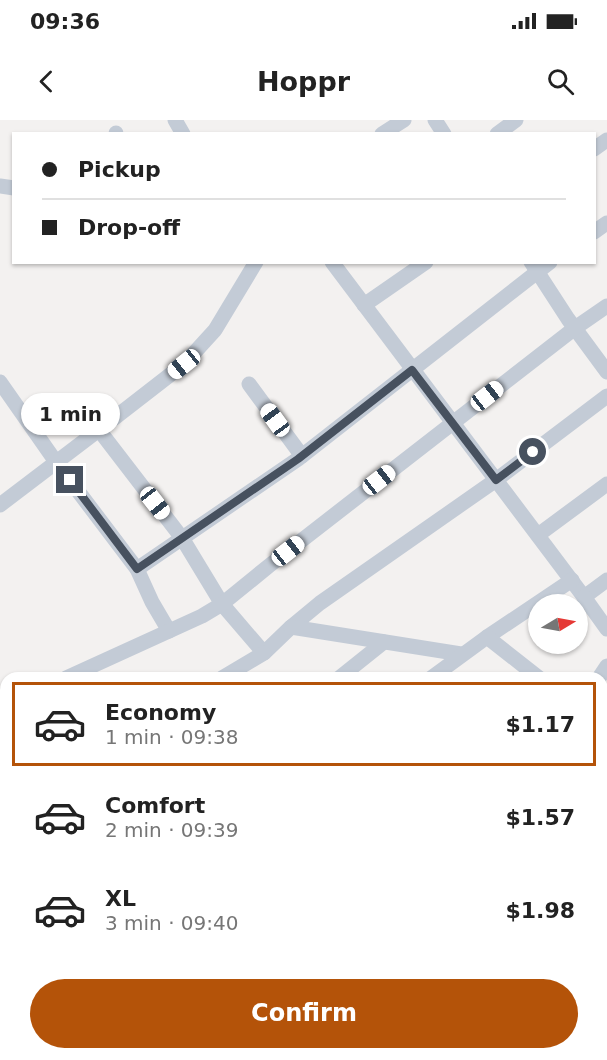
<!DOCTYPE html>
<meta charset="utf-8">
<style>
body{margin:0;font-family:"DejaVu Sans",sans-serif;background:#f2f2f2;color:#222;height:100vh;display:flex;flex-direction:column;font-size:22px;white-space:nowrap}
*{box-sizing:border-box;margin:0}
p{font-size:20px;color:#767676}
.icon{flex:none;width:33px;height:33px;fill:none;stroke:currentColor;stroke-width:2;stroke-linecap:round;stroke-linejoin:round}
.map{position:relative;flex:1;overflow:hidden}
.drawer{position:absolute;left:0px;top:552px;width:608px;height:388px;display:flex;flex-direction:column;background:#fff;border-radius:18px 18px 0 0;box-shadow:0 2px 4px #0004}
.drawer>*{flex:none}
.banner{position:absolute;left:12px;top:12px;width:584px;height:132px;border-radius:0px;box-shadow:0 2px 4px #0004;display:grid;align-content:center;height:132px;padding:0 30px;background:#fff}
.needle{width:39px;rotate:80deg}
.controls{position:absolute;left:528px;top:474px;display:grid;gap:12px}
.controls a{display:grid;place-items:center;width:60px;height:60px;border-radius:50%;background:#fff;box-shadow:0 2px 4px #0004;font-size:30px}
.end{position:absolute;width:27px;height:27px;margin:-14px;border:8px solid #47515f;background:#fff;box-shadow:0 0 0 3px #fff}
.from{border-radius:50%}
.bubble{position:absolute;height:42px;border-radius:21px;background:#fff;box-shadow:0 2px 4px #0004;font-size:20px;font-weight:800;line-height:42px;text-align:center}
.car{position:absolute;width:18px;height:36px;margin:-18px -9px;border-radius:8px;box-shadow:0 0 4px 2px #0007;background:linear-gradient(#fff 24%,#345 0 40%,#fff 0 76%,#345 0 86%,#fff 0)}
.banner b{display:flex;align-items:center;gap:21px;height:57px;font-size:22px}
.banner b+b{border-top:2px solid #e0e0e0}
.banner i{width:15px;height:15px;background:#222}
ul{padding:10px 0 0;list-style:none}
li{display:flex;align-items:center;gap:18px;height:84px;margin:0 12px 9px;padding:0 18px;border:3px solid transparent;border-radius:0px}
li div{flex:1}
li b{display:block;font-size:22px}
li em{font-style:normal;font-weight:800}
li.active{border-color:#b45309}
li>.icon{width:54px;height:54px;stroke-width:1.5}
.action{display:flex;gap:12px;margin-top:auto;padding:12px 30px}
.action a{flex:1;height:69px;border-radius:36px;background:#b45309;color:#fff;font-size:24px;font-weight:800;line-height:69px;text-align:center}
.status{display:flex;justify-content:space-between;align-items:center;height:42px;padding:0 30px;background:#fff;direction:ltr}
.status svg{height:16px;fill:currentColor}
header{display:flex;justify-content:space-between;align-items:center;height:78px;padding:0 30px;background:#fff;font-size:27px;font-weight:800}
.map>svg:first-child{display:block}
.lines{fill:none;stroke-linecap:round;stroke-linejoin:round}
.minor{stroke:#c3cbd6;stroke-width:15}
.route{stroke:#47515f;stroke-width:8}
</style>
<div class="status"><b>09:36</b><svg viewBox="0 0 49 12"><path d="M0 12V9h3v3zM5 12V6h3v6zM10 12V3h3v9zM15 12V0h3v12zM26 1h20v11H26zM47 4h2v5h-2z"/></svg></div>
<header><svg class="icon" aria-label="back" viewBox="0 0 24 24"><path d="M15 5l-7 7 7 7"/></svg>Hoppr<svg class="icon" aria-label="search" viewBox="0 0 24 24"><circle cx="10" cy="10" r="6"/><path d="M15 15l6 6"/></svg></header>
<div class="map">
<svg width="607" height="940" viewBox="0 0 607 940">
<rect width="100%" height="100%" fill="#f3f1f0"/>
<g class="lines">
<g class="minor">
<polyline points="175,0 183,14"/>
<polyline points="435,0 444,14"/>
<polyline points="116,14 116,13"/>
<polyline points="382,14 404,0"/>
<polyline points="497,14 516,0"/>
<polyline points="594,29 607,20"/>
<polyline points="0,66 14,68"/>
<polyline points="594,112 607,103"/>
<polyline points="332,142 584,477 607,460"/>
<polyline points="531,142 568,199 607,252"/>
<polyline points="364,185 426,142"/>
<polyline points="0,262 56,342 137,449 152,482 169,511"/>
<polyline points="249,264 302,336"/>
<polyline points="99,310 182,418 222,484 264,533 291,507 320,483 496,360 607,276"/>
<polyline points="0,385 117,296 184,244 215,210 256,142"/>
<polyline points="538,415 607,364"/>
<polyline points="137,449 298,339 550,142"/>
<polyline points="584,477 607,509"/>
<polyline points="291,507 461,534"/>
<polyline points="487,517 572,460"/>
<polyline points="66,558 202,496 222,484 270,445 575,208 607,186"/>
<polyline points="222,558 264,533"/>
<polyline points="339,558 384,522"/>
<polyline points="431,558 487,517 539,558"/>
<polyline points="599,558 607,546"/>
<polyline points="0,590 6,587"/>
<polyline points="602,604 607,608"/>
<polyline points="602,659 607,649"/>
<polyline points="602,710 607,716"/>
<polyline points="602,752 607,760"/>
<polyline points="0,753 6,753"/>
<polyline points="602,811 607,808"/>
<polyline points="0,912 6,920"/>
<polyline points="602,913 607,909"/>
<polyline points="17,934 21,940"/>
<polyline points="296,934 300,940"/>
<polyline points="325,940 332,934"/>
<polyline points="413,940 417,934"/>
<polyline points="561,940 569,934"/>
</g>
</g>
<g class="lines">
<polyline class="route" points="70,360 137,449 298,339 412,250 496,360 533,332"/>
</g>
</svg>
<div class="controls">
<a><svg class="needle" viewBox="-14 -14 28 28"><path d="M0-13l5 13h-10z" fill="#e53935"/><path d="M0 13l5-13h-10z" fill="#767676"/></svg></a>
</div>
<i class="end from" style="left:533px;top:332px"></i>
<i class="end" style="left:70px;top:360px"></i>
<div class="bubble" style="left:21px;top:273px;width:99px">1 min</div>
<i class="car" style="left:184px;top:244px;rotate:231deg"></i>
<i class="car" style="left:487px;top:276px;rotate:52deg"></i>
<i class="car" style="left:275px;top:300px;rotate:324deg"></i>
<i class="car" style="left:379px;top:360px;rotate:52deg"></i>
<i class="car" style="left:155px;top:383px;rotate:142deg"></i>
<i class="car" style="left:288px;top:431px;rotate:52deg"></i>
<div class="banner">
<b><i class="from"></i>Pickup</b>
<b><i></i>Drop-off</b>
</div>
<section class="drawer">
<ul>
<li class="active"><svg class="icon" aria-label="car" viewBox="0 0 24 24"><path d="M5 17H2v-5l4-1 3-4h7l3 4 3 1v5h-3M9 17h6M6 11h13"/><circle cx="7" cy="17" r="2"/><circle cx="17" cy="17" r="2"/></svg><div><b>Economy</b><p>1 min · 09:38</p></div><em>$1.17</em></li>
<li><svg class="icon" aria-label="car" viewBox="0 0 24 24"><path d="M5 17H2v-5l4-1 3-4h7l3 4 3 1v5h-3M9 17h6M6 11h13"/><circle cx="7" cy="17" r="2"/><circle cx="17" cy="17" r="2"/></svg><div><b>Comfort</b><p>2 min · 09:39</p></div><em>$1.57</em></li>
<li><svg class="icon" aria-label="car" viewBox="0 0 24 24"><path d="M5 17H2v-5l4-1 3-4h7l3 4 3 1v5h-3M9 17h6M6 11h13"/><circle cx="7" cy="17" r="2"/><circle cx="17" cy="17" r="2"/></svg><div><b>XL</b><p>3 min · 09:40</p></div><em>$1.98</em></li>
</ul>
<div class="action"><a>Confirm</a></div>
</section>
</div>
